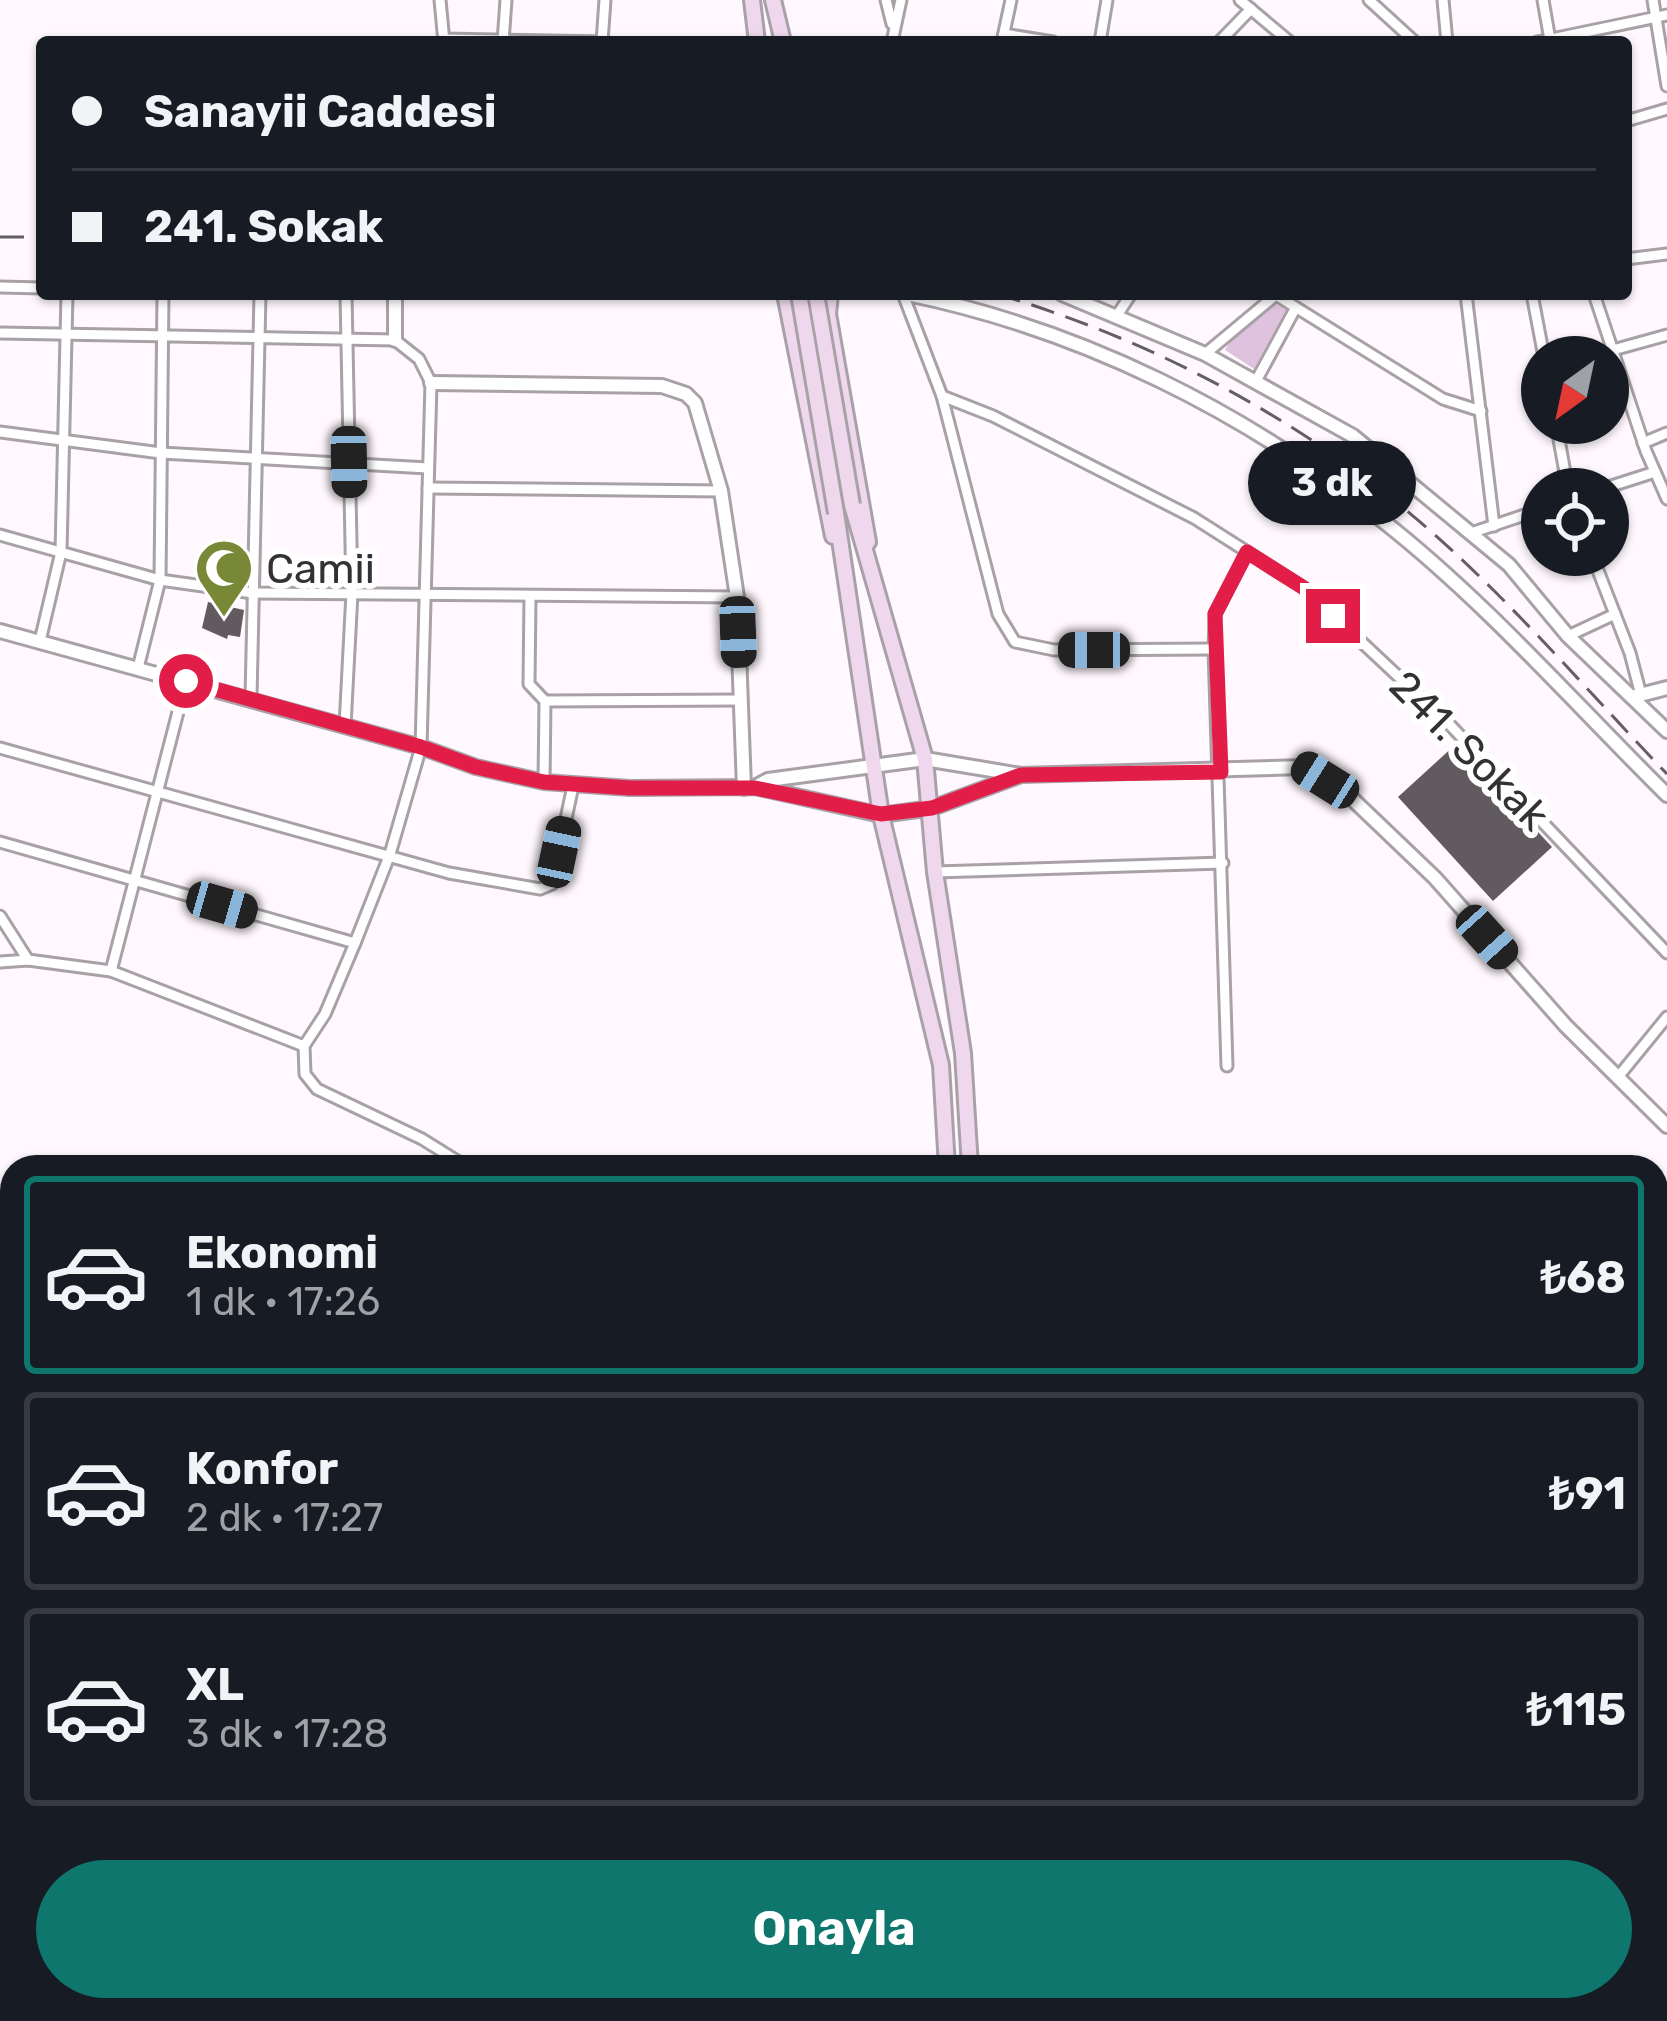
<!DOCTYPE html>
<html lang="tr">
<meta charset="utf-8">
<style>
body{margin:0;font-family:Rubik,sans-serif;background:#20242c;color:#f1f3f6;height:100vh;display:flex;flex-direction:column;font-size:45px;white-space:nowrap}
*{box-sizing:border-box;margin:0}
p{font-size:39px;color:#9ea1a6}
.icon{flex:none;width:66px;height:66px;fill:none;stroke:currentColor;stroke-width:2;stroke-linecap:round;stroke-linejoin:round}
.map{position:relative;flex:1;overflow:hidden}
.drawer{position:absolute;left:0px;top:1155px;width:1668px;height:867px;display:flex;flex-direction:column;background:#171b24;border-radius:36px 36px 0 0;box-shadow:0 3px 9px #0004}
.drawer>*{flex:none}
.top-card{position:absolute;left:36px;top:36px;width:1596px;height:264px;border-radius:12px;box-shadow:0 3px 9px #0004;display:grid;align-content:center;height:264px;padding:0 36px;background:#171b24}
.needle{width:78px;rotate:213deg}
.buttons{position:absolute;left:1521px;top:336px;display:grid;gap:24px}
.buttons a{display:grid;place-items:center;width:108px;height:108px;border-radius:50%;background:#171b24;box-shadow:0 3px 9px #0004;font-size:60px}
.end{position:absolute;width:54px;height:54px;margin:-27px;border:15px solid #e11d48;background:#fff;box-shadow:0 0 0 6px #fff}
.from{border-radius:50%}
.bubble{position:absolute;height:84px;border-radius:42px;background:#171b24;box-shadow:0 3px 9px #0004;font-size:39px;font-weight:700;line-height:84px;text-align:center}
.car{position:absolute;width:36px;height:72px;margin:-36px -18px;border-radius:15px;box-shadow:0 0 9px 3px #0007;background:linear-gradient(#222 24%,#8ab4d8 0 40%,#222 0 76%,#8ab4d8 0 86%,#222 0)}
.top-card b{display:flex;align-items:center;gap:42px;height:114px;font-size:45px}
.top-card b+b{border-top:3px solid #363941}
.top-card i{width:30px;height:30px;background:#f1f3f6}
ul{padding:21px 0 0;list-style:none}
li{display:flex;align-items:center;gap:36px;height:198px;margin:0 24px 18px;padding:0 12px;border:6px solid #363941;border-radius:12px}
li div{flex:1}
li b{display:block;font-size:45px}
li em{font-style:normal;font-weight:700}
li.selected{border-color:#0f766e}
li>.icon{width:108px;height:108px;stroke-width:1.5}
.action{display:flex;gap:24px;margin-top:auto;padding:24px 36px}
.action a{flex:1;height:138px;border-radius:72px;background:#0f766e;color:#fff;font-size:48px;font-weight:700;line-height:138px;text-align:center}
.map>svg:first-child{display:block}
.green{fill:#dfc2dd}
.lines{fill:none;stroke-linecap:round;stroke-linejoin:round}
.river{stroke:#b99ab6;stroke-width:18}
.building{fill:#615b60}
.minor-casing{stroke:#a8a1a7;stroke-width:15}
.tertiary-casing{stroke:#a8a1a7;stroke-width:18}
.secondary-casing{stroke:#a8a1a7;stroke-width:20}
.minor{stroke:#fff;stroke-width:9}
.tertiary{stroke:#fff;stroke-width:12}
.secondary{stroke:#efd8ee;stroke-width:14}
.rail{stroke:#635f63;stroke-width:3;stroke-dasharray:24 12;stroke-linecap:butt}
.secondary-bridge-casing{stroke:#a8a1a7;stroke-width:20;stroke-linecap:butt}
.secondary-bridge{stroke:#efd8ee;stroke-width:14}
.route{stroke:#e11d48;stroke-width:15}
.labels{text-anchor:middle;stroke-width:12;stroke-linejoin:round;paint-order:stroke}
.poi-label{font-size:42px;fill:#343134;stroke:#fff;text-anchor:start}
.street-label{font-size:42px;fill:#343134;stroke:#fff}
</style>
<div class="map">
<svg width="1667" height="2021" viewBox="0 0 1667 2021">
<rect width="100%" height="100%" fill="#fff8fe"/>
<polygon class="green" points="1275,304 1286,310 1254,369 1225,350 1236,331"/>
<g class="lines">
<polyline class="river" points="1656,1444 1667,1449"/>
</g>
<g class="building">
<polygon points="208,602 244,610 240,637 228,635 227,639 202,628"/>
<polygon points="1456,744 1552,847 1493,901 1398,797"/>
</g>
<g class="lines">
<g class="minor-casing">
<g id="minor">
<polyline points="440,0 444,42"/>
<polyline points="886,0 892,24"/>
<polyline points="1240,0 1290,42"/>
<polyline points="1369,0 1415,42"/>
<polyline points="1443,0 1447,42"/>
<polyline points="1543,0 1550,40"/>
<polyline points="1653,0 1667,86"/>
<polyline points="1004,34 1053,42"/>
<polyline points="443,39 606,42"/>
<polyline points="503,42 506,0"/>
<polyline points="602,42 605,0"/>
<polyline points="892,42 901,0"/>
<polyline points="1002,42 1011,0"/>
<polyline points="1100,42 1107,0"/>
<polyline points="1219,42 1251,9"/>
<polyline points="1537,42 1667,15"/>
<polyline points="1626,121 1667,109"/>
<polyline points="1626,259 1667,254"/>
<polyline points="0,287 42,288"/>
<polyline points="903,294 942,396 998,614 1015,642 1054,650 1214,649"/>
<polyline points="1466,294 1494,526"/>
<polyline points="1532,294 1544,357"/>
<polyline points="1594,294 1646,451 1667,499"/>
<polyline points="1276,295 1443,399 1481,411"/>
<polyline points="1116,317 1131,294"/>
<polyline points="0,333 395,340 419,359 431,383 421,747 390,854 355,943 325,1014 304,1046 305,1074 317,1089 422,1139 467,1167"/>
<polyline points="1613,350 1667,335"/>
<polyline points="1205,354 1277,294"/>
<polyline points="1256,381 1295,309"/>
<polyline points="942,396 993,416 1194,518 1304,588 1450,725 1667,953"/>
<polyline points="1556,423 1568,489"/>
<polyline points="0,432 161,453 428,468"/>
<polyline points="1643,443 1667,433"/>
<polyline points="428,488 721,491"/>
<polyline points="1602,489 1655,472"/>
<polyline points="1471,533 1542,509"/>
<polyline points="0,535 160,580 253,593 737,597"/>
<polyline points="1592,555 1630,653 1641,695"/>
<polyline points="530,597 529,684 545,701"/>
<polyline points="1568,636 1615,614"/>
<polyline points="40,641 61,552 67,294"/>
<polyline points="138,668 160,580 163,294"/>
<polyline points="251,698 260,294"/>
<polyline points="345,726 352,593 346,294"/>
<polyline points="0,748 449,873 540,889 552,884 573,786"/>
<polyline points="544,782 545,701 741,700"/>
<polyline points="0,842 355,943"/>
<polyline points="935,872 1223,863"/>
<polyline points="0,916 28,960"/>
<polyline points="0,962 28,960 111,971 304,1046"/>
<polyline points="111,971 186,681"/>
<polyline points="1227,1066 1214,649 1215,614 1247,552"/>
<polyline points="1618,1077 1667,1017"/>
<polyline points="1656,1850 1667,1850"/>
<polyline points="803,2010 804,2021"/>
<polyline points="885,2010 886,2021"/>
<polyline points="1570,2010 1570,2021"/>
<polyline points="726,2021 726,2010"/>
<polyline points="988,2021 988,2010"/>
<polyline points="1112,2021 1115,2010"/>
<polyline points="1186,2021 1197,2010"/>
</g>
</g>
<g class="tertiary-casing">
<g id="tertiary">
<polyline points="395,294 395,340"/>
<path d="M908,294C1082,330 1244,411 1383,521C1486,602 1574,703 1667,795"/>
<polyline points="1062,294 1205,354 1353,436 1509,565 1568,636 1667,731"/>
<polyline points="431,383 662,386 686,394 695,403 721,491 737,597 744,788"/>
<polyline points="0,631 421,747 476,767 544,782 630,788 755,787 881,815 932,808 1021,775"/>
<polyline points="1632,697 1667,688"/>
<polyline points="755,787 768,780 925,759 1021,775 1304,767 1345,792 1435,878 1566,1026 1667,1126"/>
<polyline points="0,1791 12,1792"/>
</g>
</g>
<g class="secondary-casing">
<g id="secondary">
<polyline points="752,0 757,42"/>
<polyline points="773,0 783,42"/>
<polyline points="785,294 833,536"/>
<polyline points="830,294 828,314 868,542"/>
<polyline points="852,505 925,759 935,872 963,1053 970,1167"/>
<polyline points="836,513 881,815 941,1065 947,1167"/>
<polyline points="1219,2010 1225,2021"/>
<polyline points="1244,2010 1251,2021"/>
</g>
</g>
<use href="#minor" class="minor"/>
<use href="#tertiary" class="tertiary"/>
<use href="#secondary" class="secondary"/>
<g class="rail">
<polyline points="0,237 42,237"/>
<path d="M997,294C1168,345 1327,433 1457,555C1531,624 1597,701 1667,774"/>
<polyline points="1656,1466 1667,1465"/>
<polyline points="0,1505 12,1520"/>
<polyline points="0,1558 12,1577"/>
<polyline points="265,2010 273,2021"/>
<polyline points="296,2010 303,2021"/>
<polyline points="334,2010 338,2021"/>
<polyline points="494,2010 508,2021"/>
</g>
<g class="secondary-bridge-casing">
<g id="secondary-bridge">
<polyline points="799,294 836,513"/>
<polyline points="816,294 852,505"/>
</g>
</g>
<use href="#secondary-bridge" class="secondary-bridge"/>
</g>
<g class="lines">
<polyline class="route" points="186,681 421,747 476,767 544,782 630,788 755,788 881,814 932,808 1021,775 1221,772 1215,614 1247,552 1304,588 1333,616"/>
</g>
<defs>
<g id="mosque-pin" transform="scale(3)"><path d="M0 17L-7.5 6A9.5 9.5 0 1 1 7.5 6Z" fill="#788837" stroke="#fff"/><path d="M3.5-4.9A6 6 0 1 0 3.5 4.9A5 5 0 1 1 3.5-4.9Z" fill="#fff"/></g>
</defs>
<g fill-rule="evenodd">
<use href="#mosque-pin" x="224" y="568"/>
</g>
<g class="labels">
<g class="poi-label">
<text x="266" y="583">Camii</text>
</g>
<g class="street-label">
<text transform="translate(1470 750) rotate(45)" y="15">241. Sokak</text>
</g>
</g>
</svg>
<div class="buttons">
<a><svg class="needle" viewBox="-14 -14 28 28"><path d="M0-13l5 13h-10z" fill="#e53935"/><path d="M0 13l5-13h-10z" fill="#9ea1a6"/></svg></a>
<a><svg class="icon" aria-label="locate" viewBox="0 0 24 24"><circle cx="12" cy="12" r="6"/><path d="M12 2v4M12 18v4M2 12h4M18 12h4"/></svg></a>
</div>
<i class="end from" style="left:186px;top:681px"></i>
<i class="end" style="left:1333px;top:616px"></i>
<div class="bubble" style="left:1248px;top:441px;width:168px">3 dk</div>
<i class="car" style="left:349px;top:462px;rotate:179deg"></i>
<i class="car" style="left:738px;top:632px;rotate:178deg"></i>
<i class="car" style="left:1094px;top:650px;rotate:270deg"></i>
<i class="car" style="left:1325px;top:780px;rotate:302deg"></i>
<i class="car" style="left:559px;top:852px;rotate:12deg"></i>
<i class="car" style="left:222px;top:905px;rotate:106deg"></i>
<i class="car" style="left:1487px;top:937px;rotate:138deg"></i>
<div class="top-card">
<b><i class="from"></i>Sanayii Caddesi</b>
<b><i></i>241. Sokak</b>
</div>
<section class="drawer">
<ul>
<li class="selected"><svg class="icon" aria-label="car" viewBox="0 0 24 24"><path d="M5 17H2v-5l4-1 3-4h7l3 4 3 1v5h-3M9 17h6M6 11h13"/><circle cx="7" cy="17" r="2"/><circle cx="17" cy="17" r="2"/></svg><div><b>Ekonomi</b><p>1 dk · 17:26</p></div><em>₺68</em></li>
<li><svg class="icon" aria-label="car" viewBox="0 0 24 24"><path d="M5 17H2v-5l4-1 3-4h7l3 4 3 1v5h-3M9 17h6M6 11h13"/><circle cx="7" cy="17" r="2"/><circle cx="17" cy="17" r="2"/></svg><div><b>Konfor</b><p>2 dk · 17:27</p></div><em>₺91</em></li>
<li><svg class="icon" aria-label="car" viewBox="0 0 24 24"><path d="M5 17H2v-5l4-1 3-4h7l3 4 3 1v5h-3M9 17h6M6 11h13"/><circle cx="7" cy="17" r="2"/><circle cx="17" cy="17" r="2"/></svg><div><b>XL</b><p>3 dk · 17:28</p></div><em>₺115</em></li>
</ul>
<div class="action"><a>Onayla</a></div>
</section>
</div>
